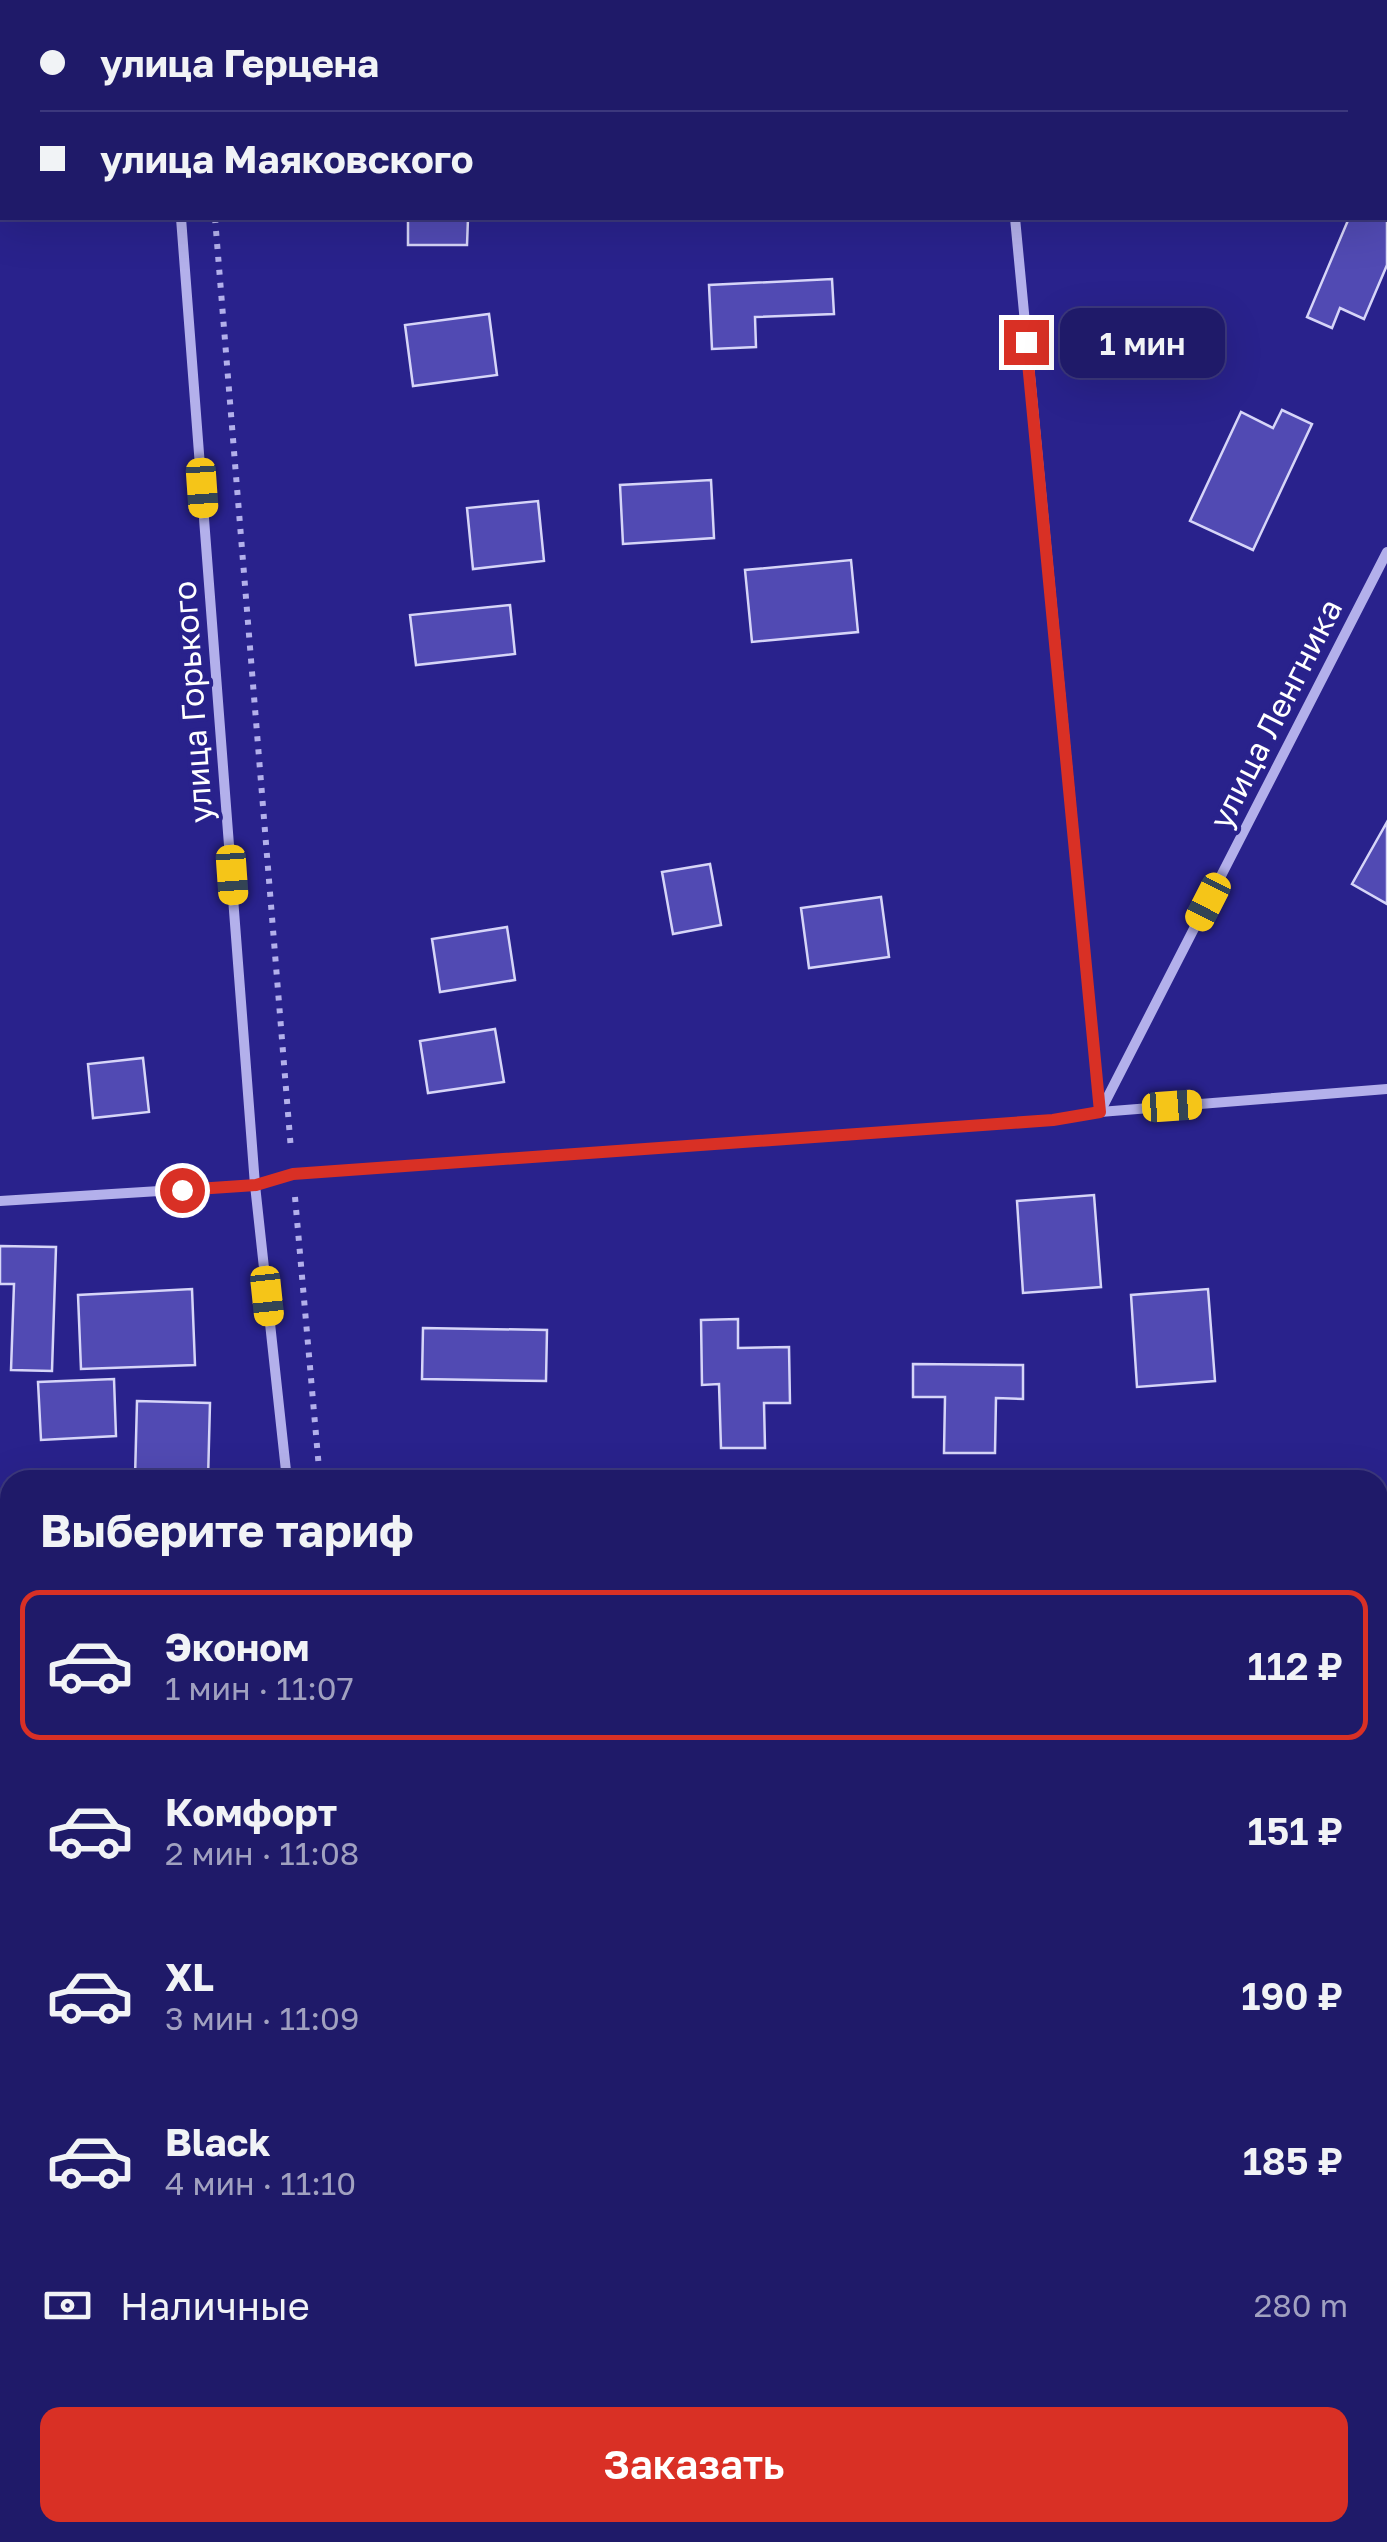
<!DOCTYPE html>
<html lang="ru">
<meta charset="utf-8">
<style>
body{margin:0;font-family:"Golos Text",sans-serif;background:#27236f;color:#f1f3f6;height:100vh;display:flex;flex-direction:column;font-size:38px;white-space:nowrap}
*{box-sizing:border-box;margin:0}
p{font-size:32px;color:#a1a1c0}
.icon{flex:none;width:55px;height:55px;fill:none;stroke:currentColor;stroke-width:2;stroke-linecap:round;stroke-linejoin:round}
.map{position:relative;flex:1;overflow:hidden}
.panel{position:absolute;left:0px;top:1470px;width:1388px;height:1072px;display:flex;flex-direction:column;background:#1f1a69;border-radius:30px 30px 0 0;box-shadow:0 10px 40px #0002,0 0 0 2px #3c387d}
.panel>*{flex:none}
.guide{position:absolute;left:0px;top:0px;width:1388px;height:220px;box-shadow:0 10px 40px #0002,0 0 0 2px #3c387d;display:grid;align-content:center;height:220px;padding:0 40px;background:#1f1a69}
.end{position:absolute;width:45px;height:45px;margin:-22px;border:12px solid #d93025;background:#fff;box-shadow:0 0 0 5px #fff}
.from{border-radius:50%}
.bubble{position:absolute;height:70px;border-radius:20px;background:#1f1a69;box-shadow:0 10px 40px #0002,0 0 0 2px #3c387d;font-size:32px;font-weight:600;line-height:70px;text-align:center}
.car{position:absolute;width:30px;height:60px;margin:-30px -15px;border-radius:12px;box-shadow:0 0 8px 2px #0007;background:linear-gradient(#f5c518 24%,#345 0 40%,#f5c518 0 76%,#345 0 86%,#f5c518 0)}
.guide b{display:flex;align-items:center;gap:35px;height:95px;font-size:38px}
.guide b+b{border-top:2px solid #3c387d}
.guide i{width:25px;height:25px;background:#f1f3f6}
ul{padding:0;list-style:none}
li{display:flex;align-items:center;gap:30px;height:150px;margin:0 20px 15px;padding:0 20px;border:5px solid transparent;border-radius:20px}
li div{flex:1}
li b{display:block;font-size:38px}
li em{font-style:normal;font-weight:600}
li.current{border-color:#d93025}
li>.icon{width:90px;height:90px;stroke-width:1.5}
h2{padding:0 40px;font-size:45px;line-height:120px}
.pay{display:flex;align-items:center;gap:25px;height:110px;padding:0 40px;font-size:38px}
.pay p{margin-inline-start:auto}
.cta{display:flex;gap:20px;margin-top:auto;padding:20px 40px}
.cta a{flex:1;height:115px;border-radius:20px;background:#d93025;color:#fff;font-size:40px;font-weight:600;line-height:115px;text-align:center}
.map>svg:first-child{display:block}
.building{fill:#514ab3;stroke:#d6d5f8;stroke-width:2.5}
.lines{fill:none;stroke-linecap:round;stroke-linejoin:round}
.path{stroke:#b3b0eb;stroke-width:6;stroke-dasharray:5 8;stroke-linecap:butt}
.street{stroke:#b3b0eb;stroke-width:10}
.rail-casing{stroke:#fff;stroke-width:11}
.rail{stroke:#29228c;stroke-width:8;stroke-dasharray:22;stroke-linecap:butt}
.route{stroke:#d93025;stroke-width:12}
.labels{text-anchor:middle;stroke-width:8;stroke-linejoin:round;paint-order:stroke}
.street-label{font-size:32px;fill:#fff;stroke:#29228c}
</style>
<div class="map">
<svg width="1387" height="2542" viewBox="0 0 1387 2542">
<rect width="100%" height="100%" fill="#29228c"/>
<g class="building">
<polygon points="393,0 448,0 449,2 393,2"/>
<polygon points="1387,198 1387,265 1364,319 1340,308 1332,328 1307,317 1349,218 1385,218"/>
<polygon points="408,218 468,218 467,245 408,245"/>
<polygon points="832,279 834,314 755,317 756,347 712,349 709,285"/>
<polygon points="489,314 497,375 413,386 405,325"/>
<polygon points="1282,410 1312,424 1253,550 1190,521 1241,412 1273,428"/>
<polygon points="711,480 714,538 623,544 620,485"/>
<polygon points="538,501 544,561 473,569 467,508"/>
<polygon points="851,560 858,632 752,642 745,570"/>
<polygon points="510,605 515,654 416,665 410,615"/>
<polygon points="1387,822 1387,904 1352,884"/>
<polygon points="710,864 721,925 673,934 662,872"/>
<polygon points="881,897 889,957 809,968 801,908"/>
<polygon points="507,927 515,980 440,992 432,939"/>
<polygon points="495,1029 504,1082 428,1093 420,1041"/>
<polygon points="143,1058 149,1112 93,1118 88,1064"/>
<polygon points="1094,1195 1101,1287 1023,1293 1017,1201"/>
<polygon points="0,1246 56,1247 52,1371 11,1370 14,1284 0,1284"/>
<polygon points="192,1289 195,1365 81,1369 78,1295"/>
<polygon points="1208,1289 1215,1381 1137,1387 1131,1295"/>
<polygon points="738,1319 738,1348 789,1347 790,1403 764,1403 765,1448 721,1448 719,1384 702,1385 701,1320"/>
<polygon points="423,1328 547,1330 546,1381 422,1379"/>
<polygon points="913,1364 1023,1365 1023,1399 996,1398 995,1453 944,1453 945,1397 913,1397"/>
<polygon points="114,1379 116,1436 41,1440 38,1382"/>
<polygon points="137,1401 210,1403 208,1480 135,1478"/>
<rect x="1378" y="1509" width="9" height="74"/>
<rect x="1378" y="1880" width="9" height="54"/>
</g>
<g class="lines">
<g class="path">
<polyline points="197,0 198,2"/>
<polyline points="215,218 291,1150"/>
<polyline points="295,1197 320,1480"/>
<polyline points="507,2532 508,2542"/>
</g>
<g class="street">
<polyline points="164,0 164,2"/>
<polyline points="994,0 994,2"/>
<polyline points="181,218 255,1185 287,1480"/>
<polyline points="1015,218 1100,1112"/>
<polyline points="1100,1112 1387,552"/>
<polyline points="0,1201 255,1185 293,1174 1053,1120 1100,1112 1387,1089"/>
<polyline points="1378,2263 1387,2262"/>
<polyline points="0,2327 10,2327"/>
</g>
<g class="rail-casing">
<g id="rail">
<polyline points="1378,2438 1387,2437"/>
<polyline points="1378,2462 1387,2461"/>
<polyline points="1378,2485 1387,2484"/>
<polyline points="231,2542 343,2532"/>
<polyline points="548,2542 647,2532"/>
<polyline points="797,2542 898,2532"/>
</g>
</g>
<use href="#rail" class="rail"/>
</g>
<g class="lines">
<polyline class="route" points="182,1190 256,1185 293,1174 1053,1120 1100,1112 1026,342"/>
</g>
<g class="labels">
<g class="street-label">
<text transform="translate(193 702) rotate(-94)" y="11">улица Горького</text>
<text transform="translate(1276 714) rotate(-63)" y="11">улица Ленгника</text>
</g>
</g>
</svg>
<i class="end from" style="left:182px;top:1190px"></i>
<i class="end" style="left:1026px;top:342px"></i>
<div class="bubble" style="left:1060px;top:308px;width:165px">1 мин</div>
<i class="car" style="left:202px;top:488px;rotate:176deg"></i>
<i class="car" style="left:232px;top:875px;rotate:176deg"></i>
<i class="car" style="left:1208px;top:902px;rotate:207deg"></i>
<i class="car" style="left:1172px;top:1106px;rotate:86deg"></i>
<i class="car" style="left:267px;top:1296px;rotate:174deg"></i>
<div class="guide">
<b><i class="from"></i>улица Герцена</b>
<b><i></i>улица Маяковского</b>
</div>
<section class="panel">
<h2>Выберите тариф</h2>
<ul>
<li class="current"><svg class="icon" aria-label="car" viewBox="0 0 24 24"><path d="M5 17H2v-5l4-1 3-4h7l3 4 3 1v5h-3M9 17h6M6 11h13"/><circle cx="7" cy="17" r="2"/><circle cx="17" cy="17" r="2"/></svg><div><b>Эконом</b><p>1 мин · 11:07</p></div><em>112 ₽</em></li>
<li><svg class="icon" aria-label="car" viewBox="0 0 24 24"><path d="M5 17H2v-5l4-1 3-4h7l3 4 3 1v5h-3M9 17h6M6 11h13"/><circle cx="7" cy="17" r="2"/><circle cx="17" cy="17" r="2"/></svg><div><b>Комфорт</b><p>2 мин · 11:08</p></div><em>151 ₽</em></li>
<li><svg class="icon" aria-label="car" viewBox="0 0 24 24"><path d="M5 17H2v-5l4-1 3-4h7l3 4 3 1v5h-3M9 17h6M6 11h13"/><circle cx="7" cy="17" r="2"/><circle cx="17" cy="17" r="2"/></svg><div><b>XL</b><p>3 мин · 11:09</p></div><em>190 ₽</em></li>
<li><svg class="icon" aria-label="car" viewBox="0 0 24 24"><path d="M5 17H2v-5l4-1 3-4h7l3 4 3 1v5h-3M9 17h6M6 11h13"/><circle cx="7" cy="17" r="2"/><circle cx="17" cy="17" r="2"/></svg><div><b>Black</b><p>4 мин · 11:10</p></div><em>185 ₽</em></li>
</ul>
<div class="pay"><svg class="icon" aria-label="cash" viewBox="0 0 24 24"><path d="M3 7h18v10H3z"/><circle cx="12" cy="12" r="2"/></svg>Наличные<p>280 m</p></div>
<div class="cta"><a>Заказать</a></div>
</section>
</div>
